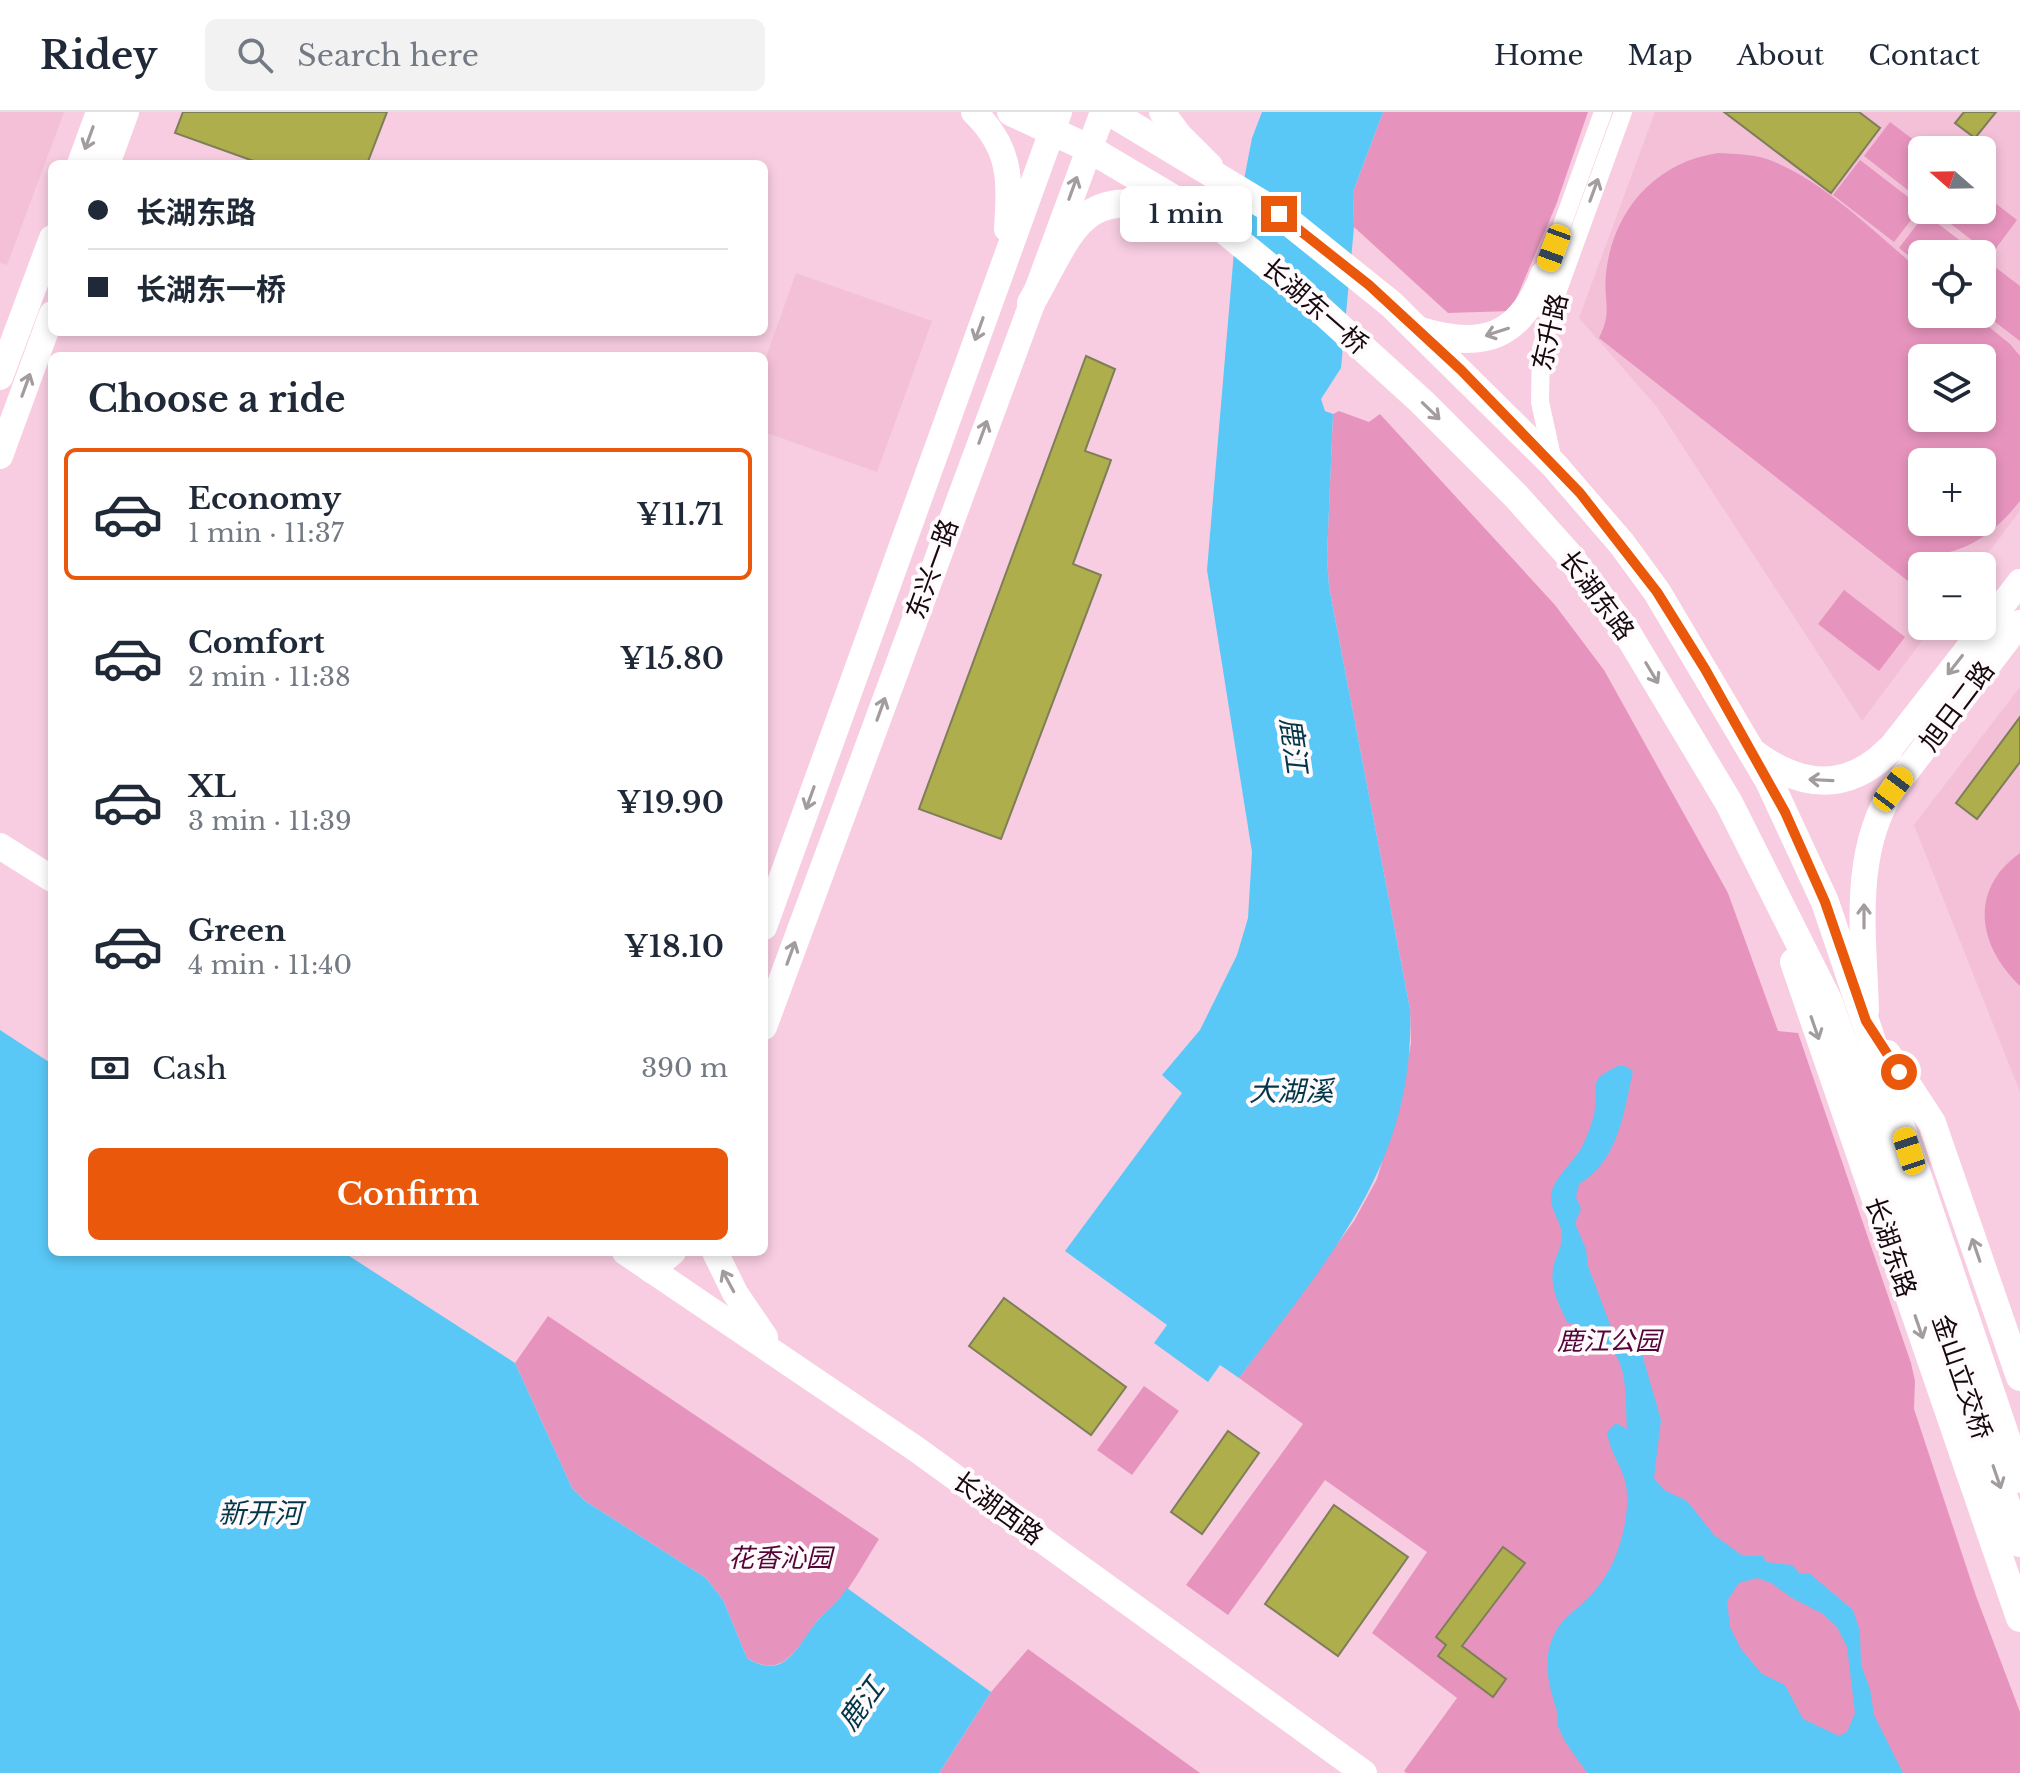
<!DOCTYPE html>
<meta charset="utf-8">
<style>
body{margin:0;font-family:"Libre Baskerville","Noto Sans SC",serif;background:#f2f2f3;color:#1f2937;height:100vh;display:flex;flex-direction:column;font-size:30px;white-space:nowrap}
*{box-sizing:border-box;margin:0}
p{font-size:26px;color:#747a83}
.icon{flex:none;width:44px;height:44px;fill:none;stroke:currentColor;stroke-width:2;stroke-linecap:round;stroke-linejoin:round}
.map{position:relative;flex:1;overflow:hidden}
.sheet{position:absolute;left:48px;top:240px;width:720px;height:904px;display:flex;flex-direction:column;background:#fff;border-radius:12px;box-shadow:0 4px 12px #0003}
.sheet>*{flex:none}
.top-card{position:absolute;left:48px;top:48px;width:720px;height:176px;border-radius:12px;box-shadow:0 4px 12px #0003;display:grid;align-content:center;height:176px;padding:0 40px;background:#fff}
.needle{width:52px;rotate:290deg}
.controls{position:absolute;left:1908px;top:24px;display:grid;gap:16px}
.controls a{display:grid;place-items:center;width:88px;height:88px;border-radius:12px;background:#fff;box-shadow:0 4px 12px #0003;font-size:40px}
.end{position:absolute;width:36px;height:36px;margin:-18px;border:10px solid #ea580c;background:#fff;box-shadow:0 0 0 4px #fff}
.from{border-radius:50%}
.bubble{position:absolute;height:56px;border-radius:12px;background:#fff;box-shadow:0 4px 12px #0003;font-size:26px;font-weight:600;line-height:56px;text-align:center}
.car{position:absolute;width:24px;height:48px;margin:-24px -12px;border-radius:10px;box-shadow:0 0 6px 2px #0007;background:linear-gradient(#f5c518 24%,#345 0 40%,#f5c518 0 76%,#345 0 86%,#f5c518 0)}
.top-card b{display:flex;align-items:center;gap:28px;height:76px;font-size:30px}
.top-card b+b{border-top:2px solid #e0e1e3}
.top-card i{width:20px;height:20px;background:#1f2937}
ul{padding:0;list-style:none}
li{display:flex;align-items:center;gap:24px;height:132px;margin:0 16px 12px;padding:0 24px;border:4px solid transparent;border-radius:12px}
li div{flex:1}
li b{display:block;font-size:30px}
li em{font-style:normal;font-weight:600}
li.current{border-color:#ea580c}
li>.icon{width:72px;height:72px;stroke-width:1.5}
h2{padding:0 40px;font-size:36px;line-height:96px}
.pay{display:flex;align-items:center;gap:20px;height:88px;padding:0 40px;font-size:30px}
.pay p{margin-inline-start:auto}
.cta{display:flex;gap:16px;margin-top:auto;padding:16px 40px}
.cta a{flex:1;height:92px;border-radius:12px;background:#ea580c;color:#fff;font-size:32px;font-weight:600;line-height:92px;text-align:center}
header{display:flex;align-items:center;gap:48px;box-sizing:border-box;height:112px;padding:0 40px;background:#fff;border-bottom:2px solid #e0e1e3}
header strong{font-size:38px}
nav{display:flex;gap:44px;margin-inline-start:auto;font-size:28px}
.search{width:560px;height:72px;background:#f2f2f3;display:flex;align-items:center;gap:20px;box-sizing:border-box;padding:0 28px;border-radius:12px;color:#747a83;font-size:30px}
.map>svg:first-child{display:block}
.built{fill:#f3c0d8;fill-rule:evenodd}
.green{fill:#e694bd;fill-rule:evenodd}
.water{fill:#59c8f6;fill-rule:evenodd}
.building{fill:#aeae4d;stroke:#7e7e58;stroke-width:2}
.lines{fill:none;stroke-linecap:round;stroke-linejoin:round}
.street{stroke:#fff;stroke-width:18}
.secondary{stroke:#fff;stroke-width:26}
.primary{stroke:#fff;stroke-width:28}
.oneway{stroke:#a29c9f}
.route{stroke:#ea580c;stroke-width:10}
.labels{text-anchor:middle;stroke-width:8;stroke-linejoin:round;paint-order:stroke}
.street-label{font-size:26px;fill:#16080f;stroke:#fffafc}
.park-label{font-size:26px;font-style:italic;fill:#550538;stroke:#fffafc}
.water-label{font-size:28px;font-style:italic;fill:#023649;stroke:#fffafc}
</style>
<header>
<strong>Ridey</strong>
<div class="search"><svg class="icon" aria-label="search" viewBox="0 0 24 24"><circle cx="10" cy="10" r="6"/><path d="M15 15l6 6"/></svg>Search here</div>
<nav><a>Home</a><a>Map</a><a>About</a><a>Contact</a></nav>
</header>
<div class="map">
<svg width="2020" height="1661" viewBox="0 0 2020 1661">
<rect width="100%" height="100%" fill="#f8cde1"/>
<g class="built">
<polygon points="0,0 64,0 7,153 0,151"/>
<path d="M1655,0H2020V399L1978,454H1922V514H1933L1862,609L1657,295L1579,206ZM1922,38H1982V98H1922ZM1922,142H1982V202H1922ZM1922,246H1982V306H1922ZM1922,350H1982V410H1922Z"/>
<polygon points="796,161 932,209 877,360 764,320 764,251"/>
<polygon points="2020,575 2020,980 1914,713"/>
</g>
<g class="green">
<polygon points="1383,0 1588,0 1556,93 1511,199 1448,201 1354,115 1353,80"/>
<polygon points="1890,10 1927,38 1922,38 1922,89 1864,44"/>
<path d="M1718,41C1735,42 1751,42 1767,47C1823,67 1877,123 1922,160V202H1973L2010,232L2020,244V389C1993,423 1965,442 1921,445L1932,454H1922V480L1599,226C1613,199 1603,189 1606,161C1613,98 1656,50 1718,41ZM1922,246H1982V306H1922ZM1922,350H1982V410H1922Z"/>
<polygon points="1860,48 1921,95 1894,130 1833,83"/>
<polygon points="1982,81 2017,108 1991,143 1933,98 1982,98"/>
<polygon points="1925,102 1978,142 1922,142 1922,154 1899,136"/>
<polygon points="1991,152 2020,174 2020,229 1982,200 1982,164"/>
<polygon points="1339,299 1369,310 1380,302 1555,493 1604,558 1728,781 1778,919 1798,921 1911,1251 1915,1269 1914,1297 1976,1484 2020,1600 2020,1661 1406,1661 1404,1659 1457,1586 1372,1521 1427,1440 1325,1368 1228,1503 1186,1473 1303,1312 1239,1266 1354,1109 1377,1067 1402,981 1411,931 1410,897 1329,475 1327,444 1333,302"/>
<polygon points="1844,478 1905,525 1879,559 1818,512"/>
<path d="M2020,741V874C1978,834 1968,778 2020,741Z"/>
<path d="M548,1204L879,1427C866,1448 853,1471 838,1491C833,1498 825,1501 819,1507C799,1531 786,1570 747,1546L723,1488L706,1466L585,1389L572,1376L515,1251Z"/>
<polygon points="1144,1274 1179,1299 1132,1363 1097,1338"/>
<polygon points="1028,1537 1200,1661 939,1661 991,1580"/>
</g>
<g class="water">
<path d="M1262,0H1383L1353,80L1354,115L1341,256L1321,287L1325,299L1333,302L1327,444L1329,475L1410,897C1416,1053 1326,1149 1239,1266L1220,1253L1208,1270L1154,1231L1167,1213L1065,1139L1182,981L1162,963L1200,918L1237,843L1248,806L1252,740L1207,458L1237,104L1252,26Z"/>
<path d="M0,918L52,952V1140H343L515,1251L572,1376L585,1389L706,1466L723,1488L747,1546C789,1572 799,1527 821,1505C832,1495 839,1489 847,1476L991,1580L939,1661H0Z"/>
<path d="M1618,954H1625L1633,959C1624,1000 1618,1050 1579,1072L1576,1085L1581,1097L1575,1111L1586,1137L1588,1154L1614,1223L1642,1242L1661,1308L1654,1366L1664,1378L1687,1389L1714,1423L1743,1444H1763L1766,1450L1792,1453L1800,1462L1809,1461L1853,1498L1860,1519L1861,1553L1870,1577L1874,1603L1903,1661H1587C1578,1647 1563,1630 1558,1614C1556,1609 1558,1602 1556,1596C1547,1567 1541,1542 1559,1514C1568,1502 1580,1495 1590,1484C1613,1460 1624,1429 1627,1395C1630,1359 1612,1351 1607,1320L1616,1311L1627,1317C1625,1258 1628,1231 1567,1210C1559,1193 1550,1176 1553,1157C1554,1147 1561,1137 1562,1127C1563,1111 1550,1099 1551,1085C1551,1068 1575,1049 1583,1033C1588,1022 1593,1009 1595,997C1598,970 1588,968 1618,954ZM1757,1466L1771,1471L1792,1486L1823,1502L1837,1515L1847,1535L1855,1601L1847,1620L1839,1624L1803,1607L1785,1573L1762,1562L1741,1537L1730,1515L1727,1489L1739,1471Z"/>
</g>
<g class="building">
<polygon points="183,0 387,0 367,52 262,52 175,21"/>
<polygon points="1724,0 1859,0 1880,16 1831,81"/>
<polygon points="1964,0 1996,0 1975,26 1955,11"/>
<polygon points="1086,244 1115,257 1085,339 1111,348 1073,452 1101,463 1001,727 919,697"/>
<polygon points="2020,605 2020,650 1977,707 1956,691"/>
<polygon points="1004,1186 1126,1275 1091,1323 969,1234"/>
<polygon points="1228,1319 1259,1341 1202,1422 1171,1400"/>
<polygon points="1334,1393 1408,1445 1338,1544 1265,1492"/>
<polygon points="1503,1435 1525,1451 1462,1534 1506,1567 1493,1585 1438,1544 1446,1533 1436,1525"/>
</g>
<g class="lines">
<g class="street">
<polyline points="1544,163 1603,0"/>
<polyline points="1553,349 1540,290 1541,237 1558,178 1623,0"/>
</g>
<g class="secondary">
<path d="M974,0C1012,37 1010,68 1007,117"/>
<polyline points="1162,0 1179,23 1210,54"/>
<polyline points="80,52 99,0"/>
<polyline points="107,52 126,0"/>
<polyline points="0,265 52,126"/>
<polyline points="0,344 52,202"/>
<polyline points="1889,638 2020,470"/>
<polyline points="0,734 52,767"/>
<polyline points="764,815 1059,0"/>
<path d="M1866,899C1864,825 1851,742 1893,677L2020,511"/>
<polyline points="764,915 1103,0"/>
<polyline points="625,1140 916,1337 1364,1661"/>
<polyline points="715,1140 735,1181 765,1225"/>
<polyline points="651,1158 673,1140"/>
</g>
<g class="primary">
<polyline points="1011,0 1088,36 1218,113 1311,189 1422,290 1516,384 1567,441 1626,519 1729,691 1828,888 2020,1431"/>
<polyline points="1110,0 1279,102 1391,192 1554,353 1622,432 1657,480 1769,669 1825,790 2020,1367"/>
<path d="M1031,191C1075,114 1079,72 1180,100"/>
<path d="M1420,219C1484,238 1520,225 1544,163"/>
<path d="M1752,640C1798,675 1846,682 1889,638"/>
<polyline points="1794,850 2020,1506"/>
<polyline points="1887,942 1932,1011 2020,1265"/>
</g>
</g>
<defs><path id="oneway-shaft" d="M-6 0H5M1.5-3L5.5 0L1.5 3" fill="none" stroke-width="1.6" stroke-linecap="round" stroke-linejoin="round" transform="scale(2)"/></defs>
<g class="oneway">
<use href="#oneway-shaft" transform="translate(89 26) rotate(110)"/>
<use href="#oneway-shaft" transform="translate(1073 76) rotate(-70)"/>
<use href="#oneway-shaft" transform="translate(1594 78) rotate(-70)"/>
<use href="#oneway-shaft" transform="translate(979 217) rotate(110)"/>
<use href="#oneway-shaft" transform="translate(1497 220) rotate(162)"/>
<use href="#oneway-shaft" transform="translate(26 273) rotate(-70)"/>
<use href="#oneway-shaft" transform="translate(1431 299) rotate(44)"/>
<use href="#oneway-shaft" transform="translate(983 320) rotate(-70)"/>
<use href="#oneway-shaft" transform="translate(1955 553) rotate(128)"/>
<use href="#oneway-shaft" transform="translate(1652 561) rotate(59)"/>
<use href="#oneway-shaft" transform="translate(881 597) rotate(-70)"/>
<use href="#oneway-shaft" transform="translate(1821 668) rotate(-177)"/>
<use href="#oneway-shaft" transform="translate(810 686) rotate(110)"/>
<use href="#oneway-shaft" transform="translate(1864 804) rotate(-90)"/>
<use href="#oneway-shaft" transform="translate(791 841) rotate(-70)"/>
<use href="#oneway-shaft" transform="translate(1815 916) rotate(71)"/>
<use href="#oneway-shaft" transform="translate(1976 1138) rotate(-109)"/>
<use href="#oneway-shaft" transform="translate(728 1169) rotate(-118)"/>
<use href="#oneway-shaft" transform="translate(1919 1215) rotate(71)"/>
<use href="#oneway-shaft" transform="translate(1997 1365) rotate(71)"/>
</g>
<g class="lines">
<polyline class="route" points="1279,102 1369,173 1461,258 1580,381 1657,480 1705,557 1785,700 1825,790 1866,909 1899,960"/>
</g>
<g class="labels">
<g class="street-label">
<text transform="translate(1315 194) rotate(41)" y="9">长湖东一桥</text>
<text transform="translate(1550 220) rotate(-77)" y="9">东升路</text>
<text transform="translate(932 457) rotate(-70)" y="9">东兴一路</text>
<text transform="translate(1597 483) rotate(53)" y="9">长湖东路</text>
<text transform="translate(1957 594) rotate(-53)" y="9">旭日二路</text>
<text transform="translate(1891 1135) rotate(71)" y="9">长湖东路</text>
<text transform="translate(1962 1265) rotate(71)" y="9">金山立交桥</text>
<text transform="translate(998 1396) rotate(36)" y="9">长湖西路</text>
</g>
<g class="park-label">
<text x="1609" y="1238">鹿江公园</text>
<text x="780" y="1455">花香沁园</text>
</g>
<g class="water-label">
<text transform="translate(1294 633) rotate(82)" y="10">鹿江</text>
<text x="1291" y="989">大湖溪</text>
<text x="260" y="1411">新开河</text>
<text transform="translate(861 1592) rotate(-54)" y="10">鹿江</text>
</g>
</g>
</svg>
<div class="controls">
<a><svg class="needle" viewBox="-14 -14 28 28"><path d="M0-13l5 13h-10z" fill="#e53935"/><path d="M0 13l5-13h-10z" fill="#747a83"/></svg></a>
<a><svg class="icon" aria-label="locate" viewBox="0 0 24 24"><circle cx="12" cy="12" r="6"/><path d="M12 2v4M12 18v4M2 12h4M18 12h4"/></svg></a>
<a><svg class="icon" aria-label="layers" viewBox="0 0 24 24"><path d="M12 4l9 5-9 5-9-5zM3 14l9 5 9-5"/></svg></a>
<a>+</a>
<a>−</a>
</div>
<i class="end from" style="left:1899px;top:960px"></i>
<i class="end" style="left:1279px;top:102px"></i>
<div class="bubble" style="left:1120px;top:74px;width:132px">1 min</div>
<i class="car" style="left:1554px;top:136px;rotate:200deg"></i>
<i class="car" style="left:1893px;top:677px;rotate:37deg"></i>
<i class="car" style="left:1909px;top:1039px;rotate:342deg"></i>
<div class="top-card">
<b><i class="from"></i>长湖东路</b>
<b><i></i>长湖东一桥</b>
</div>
<section class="sheet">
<h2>Choose a ride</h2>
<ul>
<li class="current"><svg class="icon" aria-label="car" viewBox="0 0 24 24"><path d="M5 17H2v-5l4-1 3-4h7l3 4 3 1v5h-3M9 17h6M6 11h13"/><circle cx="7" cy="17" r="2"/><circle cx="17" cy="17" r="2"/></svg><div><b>Economy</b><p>1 min · 11:37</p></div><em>¥11.71</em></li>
<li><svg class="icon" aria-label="car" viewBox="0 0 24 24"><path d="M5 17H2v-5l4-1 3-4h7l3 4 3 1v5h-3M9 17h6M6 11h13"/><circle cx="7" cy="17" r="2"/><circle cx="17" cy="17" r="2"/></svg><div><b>Comfort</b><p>2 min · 11:38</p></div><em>¥15.80</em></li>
<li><svg class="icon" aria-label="car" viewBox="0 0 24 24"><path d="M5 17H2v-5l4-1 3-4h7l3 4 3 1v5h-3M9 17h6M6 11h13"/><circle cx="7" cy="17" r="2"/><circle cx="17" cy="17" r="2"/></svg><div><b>XL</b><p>3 min · 11:39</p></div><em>¥19.90</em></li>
<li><svg class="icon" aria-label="car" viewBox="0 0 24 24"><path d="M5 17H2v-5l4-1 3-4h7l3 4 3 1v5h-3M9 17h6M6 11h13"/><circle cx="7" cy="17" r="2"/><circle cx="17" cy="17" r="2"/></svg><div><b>Green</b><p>4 min · 11:40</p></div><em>¥18.10</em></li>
</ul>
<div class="pay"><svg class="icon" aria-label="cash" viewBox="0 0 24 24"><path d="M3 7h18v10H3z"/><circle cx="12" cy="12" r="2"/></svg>Cash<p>390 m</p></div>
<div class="cta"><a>Confirm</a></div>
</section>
</div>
